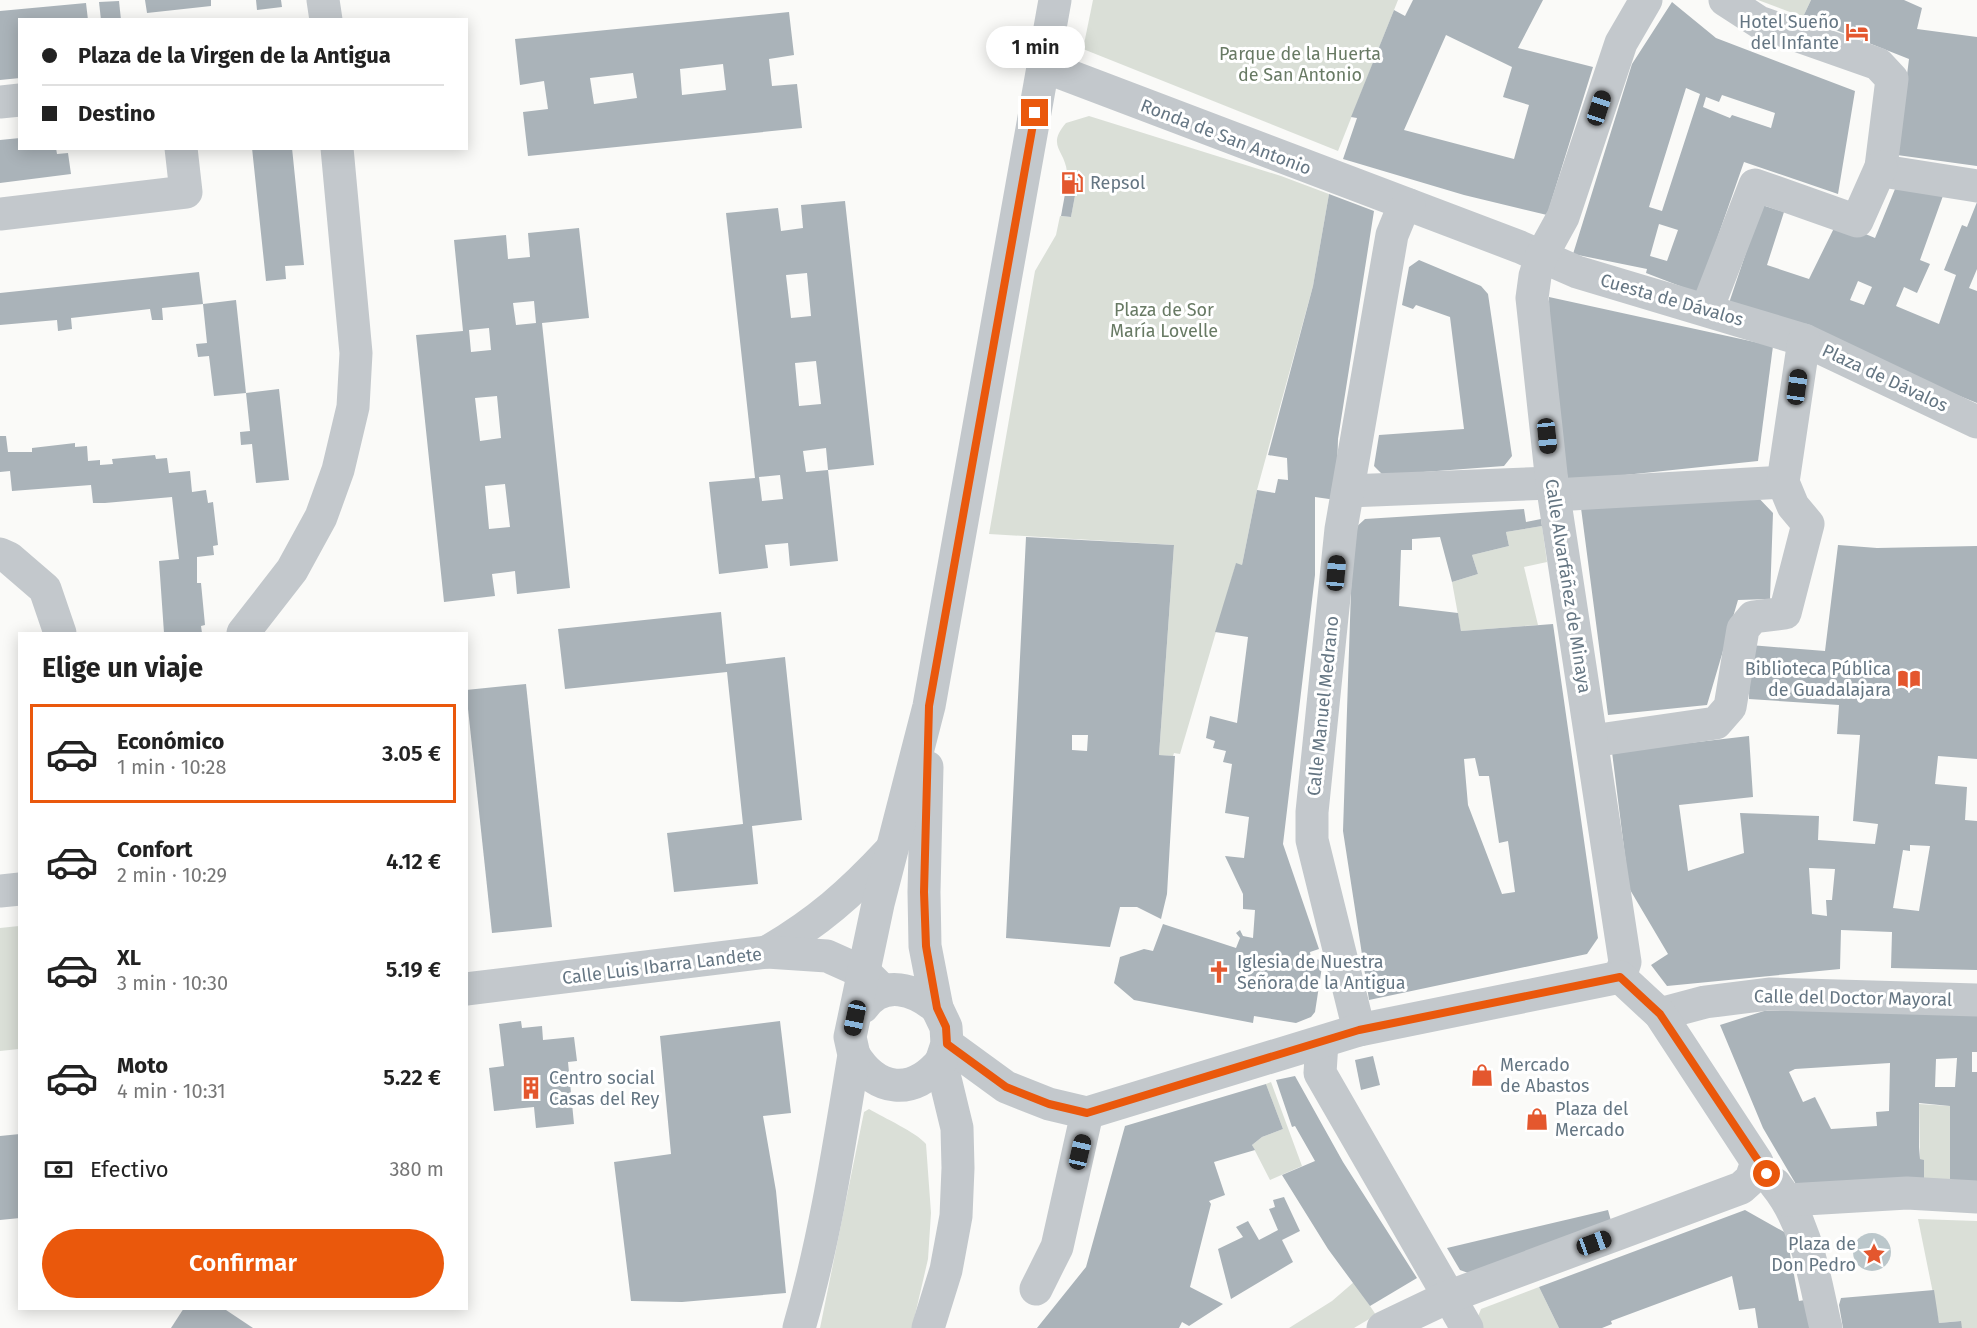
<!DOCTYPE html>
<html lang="es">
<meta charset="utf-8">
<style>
body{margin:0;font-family:"Fira Sans",sans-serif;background:#f2f2f2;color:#222;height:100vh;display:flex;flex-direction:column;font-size:22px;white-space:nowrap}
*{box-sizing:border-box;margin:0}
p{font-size:20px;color:#767676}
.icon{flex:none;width:33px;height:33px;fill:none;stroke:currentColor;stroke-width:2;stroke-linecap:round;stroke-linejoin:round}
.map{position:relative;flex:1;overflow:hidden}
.panel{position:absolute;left:18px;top:632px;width:450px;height:678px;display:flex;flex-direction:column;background:#fff;border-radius:0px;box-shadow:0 3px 15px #0003}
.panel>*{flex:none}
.guide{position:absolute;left:18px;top:18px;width:450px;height:132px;border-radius:0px;box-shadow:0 3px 15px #0003;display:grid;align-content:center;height:132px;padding:0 24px;background:#fff}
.end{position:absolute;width:27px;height:27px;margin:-14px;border:8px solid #ea580c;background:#fff;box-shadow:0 0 0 3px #fff}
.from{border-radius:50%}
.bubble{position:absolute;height:42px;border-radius:21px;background:#fff;box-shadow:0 3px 15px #0003;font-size:20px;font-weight:600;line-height:42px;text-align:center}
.car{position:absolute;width:18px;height:36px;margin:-18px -9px;border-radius:8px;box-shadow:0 0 4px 2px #0007;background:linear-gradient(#222 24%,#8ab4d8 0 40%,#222 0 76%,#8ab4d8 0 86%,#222 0)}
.guide b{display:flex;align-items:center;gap:21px;height:57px;font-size:22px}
.guide b+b{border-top:2px solid #e0e0e0}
.guide i{width:15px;height:15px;background:#222}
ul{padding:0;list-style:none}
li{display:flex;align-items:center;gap:18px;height:99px;margin:0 12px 9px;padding:0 12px;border:3px solid transparent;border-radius:0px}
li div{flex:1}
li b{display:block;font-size:22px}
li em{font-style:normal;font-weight:600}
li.on{border-color:#ea580c}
li>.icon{width:54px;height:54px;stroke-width:1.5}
h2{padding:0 24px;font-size:27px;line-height:72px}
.pay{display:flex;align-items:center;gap:15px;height:66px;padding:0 24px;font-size:22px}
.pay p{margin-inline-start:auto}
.button{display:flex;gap:12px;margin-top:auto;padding:12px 24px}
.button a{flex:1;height:69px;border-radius:36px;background:#ea580c;color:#fff;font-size:24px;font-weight:600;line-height:69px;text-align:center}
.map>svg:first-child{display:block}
.green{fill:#dadfd7}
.water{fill:#bbc7cb}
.building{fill:#aab3b9;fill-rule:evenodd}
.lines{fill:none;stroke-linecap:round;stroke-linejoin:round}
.minor{stroke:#c3c8cc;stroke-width:33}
.route{stroke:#ea580c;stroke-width:8}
.labels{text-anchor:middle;stroke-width:6;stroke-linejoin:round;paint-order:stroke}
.poi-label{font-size:18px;fill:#657683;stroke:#fff;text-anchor:start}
.park-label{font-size:18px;fill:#687a64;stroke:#fff}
.street-label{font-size:18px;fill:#657683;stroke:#fff}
</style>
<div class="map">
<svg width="1977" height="1328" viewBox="0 0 1977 1328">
<rect width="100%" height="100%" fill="#fafaf8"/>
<g class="green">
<polygon points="1093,0 1398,0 1338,151 1083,49"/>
<polygon points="1758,0 1811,0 1803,17"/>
<path d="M1089,116L1281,176L1329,194L1313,286L1257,490L1242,565L1236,564L1180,754L1174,753L1173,756L1159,755L1174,545L989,534L1035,271L1056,235L1060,216L1071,217L1079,174L1067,172C1065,150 1046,146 1066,123Z"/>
<polygon points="1542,526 1547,562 1524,567 1538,625 1461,631 1452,582 1478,574 1472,555 1509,546 1506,532"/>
<polygon points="19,926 19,1049 0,1051 0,928"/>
<polygon points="1271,1082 1302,1166 1270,1180 1252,1145 1262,1137 1283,1129 1266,1084"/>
<polygon points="1919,1104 1950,1106 1950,1183 1924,1182 1924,1161 1920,1159"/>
<path d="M869,1109C884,1118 916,1132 926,1144L931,1213L928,1259L912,1328H820L864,1112Z"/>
<polygon points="1918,1219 1977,1221 1977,1328 1962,1328 1960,1321 1939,1323"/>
<polygon points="1354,1282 1376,1315 1354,1328 1289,1328 1332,1301"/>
<polygon points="1539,1287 1559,1328 1482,1328 1477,1319 1481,1309"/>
</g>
<circle class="water" cx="1872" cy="1252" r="19"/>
<g class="building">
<polygon points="145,0 211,0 211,6 147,13"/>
<polygon points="256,0 281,0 282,7 257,10"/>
<path d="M1413,0H1543L1518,48L1593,67L1547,215L1464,195L1343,159L1357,118L1351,117L1394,10L1405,16ZM1446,35L1512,67L1503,97L1529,105L1514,159L1404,130Z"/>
<polygon points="1811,0 1904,0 1922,8 1917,29 1977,37 1977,166 1897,155 1909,59 1803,17"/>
<polygon points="119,1 121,20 101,20 99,2"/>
<path d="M1672,2L1716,38L1855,91L1838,194L1744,162L1698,293L1646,273L1647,269L1573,254L1632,64ZM1686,88L1700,94L1662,211L1649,207ZM1722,95L1775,113L1771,128L1732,115L1730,118L1703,107L1706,97L1719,102ZM1659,224L1678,230L1667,261L1650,256Z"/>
<polygon points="86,3 88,20 20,20 20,78 0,80 0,11"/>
<path d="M789,12L794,55L769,59L772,86L797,84L802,128L528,156L523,112L548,109L544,81L520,85L515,39ZM723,64L726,90L682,95L680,69ZM633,73L637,98L594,104L590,78Z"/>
<polygon points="20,138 20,148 56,148 57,154 68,153 71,174 0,183 0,140"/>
<polygon points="252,148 292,148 304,265 285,266 286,279 266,281"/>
<polygon points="1069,172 1079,174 1071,217 1061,216"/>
<path d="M1895,189L1944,193L1920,260L1930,264L1917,293L1904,287L1896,306L1939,324L1956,275L1944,270L1962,225L1967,227L1977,202V269L1969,288L1977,291V403L1729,303L1762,205L1784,212L1767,265L1809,279L1837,222L1875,238ZM1858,281L1872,287L1864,305L1850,300Z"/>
<polygon points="1329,194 1374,211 1338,439 1336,500 1315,497 1315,575 1283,844 1319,949 1310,952 1311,959 1323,960 1315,1012 1311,1017 1296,1023 1254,1016 1253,1023 1134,1000 1114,983 1120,957 1144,949 1153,951 1163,924 1236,948 1240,938 1236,933 1240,930 1243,936 1253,938 1255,910 1243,909 1243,894 1225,856 1244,858 1249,817 1225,813 1232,764 1223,762 1226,751 1213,748 1215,741 1206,738 1210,716 1237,723 1248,637 1215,632 1236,563 1242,565 1257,490 1275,493 1278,479 1288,480 1287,458 1268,455 1313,286"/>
<path d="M845,201L874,465L828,470L826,448L803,451L806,472L828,470L838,561L790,566L788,543L765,545L768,568L719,574L709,482L755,478L726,213L778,208L781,231L803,228L801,205ZM807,273L811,316L791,318L786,275ZM816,361L821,404L799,406L795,363ZM780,475L783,499L762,501L759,477Z"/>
<path d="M579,228L589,318L542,323L570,588L517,594L515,571L492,574L495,596L444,602L416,335L463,331L454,240L506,235L508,259L530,257L528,233ZM534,301L536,323L516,325L513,303ZM489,328L491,350L471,352L469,330ZM497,396L501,438L480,441L475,398ZM505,484L510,527L489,529L485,486Z"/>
<polygon points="1419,260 1481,286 1488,294 1512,456 1504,466 1383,475 1374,466 1379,435 1464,429 1450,317 1416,305 1413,309 1402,305 1409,267"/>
<polygon points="199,272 203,304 162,308 163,320 152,320 150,309 71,318 72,329 58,331 57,320 0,325 0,293"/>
<polygon points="1549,297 1773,346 1758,461 1568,481 1550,358"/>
<polygon points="236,300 246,393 214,396 209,356 198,357 196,344 207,343 203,304"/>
<polygon points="279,389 289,480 256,483 252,444 241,445 240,432 250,431 246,393"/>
<polygon points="0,436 6,436 8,452 32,452 32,448 75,443 75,447 87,446 88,461 100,460 100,465 113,464 112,459 155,455 156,459 167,458 169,473 190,471 192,492 206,490 208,503 213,502 218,545 213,546 214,555 197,557 197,583 201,583 205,625 201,626 202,633 164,633 159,561 179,559 172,497 105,503 93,503 91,485 12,491 10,471 0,472"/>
<polygon points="1753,492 1773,513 1770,599 1738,600 1707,705 1608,715 1581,508"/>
<path d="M1524,509L1526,522L1541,519L1542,526L1506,532L1509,546L1472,555L1478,574L1452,582L1440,537L1412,539V550H1401L1399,606L1458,613L1461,631L1553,624L1598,938L1587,954L1369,1000L1343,831L1353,530L1365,519ZM1475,758L1479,776H1489L1499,843L1508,841L1515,892L1502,894L1468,805L1464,759Z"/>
<path d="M1026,537L1174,545L1159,755L1175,756L1167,894L1161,919L1137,907H1120L1110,947L1006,938ZM1072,735H1088L1087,751L1072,750Z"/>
<path d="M1838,545L1877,548L1977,546V759L1938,756L1935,784L1967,787L1965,820L1977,821V970L1891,968L1892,932L1841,930L1840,969L1667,986L1651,965L1668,954L1629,888L1612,752L1749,736L1753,797L1679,805L1688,871L1744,853L1740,813L1819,816L1818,840L1875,844L1878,824L1853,821L1860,735L1837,734L1839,705L1749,699L1750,645L1825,651ZM1910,845L1930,846L1919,911L1893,908L1903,850L1910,851ZM1809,868L1835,869L1832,900H1826L1827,916L1812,914Z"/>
<polygon points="721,612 726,664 785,657 802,820 752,826 758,884 674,892 667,833 743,824 727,672 565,689 558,629"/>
<polygon points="526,684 552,927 492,933 466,690"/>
<path d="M1977,1005V1052H1972V1072H1977V1185L1950,1183V1106L1919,1103V1147L1920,1159L1924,1160V1182L1800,1191L1763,1128L1720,1025L1764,1011ZM1957,1058L1955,1087H1935L1936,1059ZM1890,1063L1889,1111L1876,1112L1877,1126L1831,1129L1815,1097L1803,1102L1789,1072L1795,1069Z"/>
<polygon points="521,1021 522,1028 542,1026 543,1040 574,1037 577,1061 568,1062 574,1124 536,1128 534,1107 494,1111 489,1068 504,1066 499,1024"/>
<polygon points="780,1021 791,1113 763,1116 776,1191 786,1293 682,1302 631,1301 614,1162 671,1154 660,1036"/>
<polygon points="1373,1056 1380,1085 1361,1090 1355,1060"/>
<polygon points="1295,1076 1343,1162 1417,1278 1370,1306 1328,1249 1282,1175 1315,1161 1295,1126 1292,1127 1276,1080"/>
<polygon points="1266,1084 1283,1129 1262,1137 1252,1145 1255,1150 1214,1162 1225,1195 1209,1201 1211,1204 1190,1287 1223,1304 1189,1326 1182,1322 1179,1328 1037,1328 1086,1267 1125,1126"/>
<polygon points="20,1134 20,1218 0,1220 0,1136"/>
<polygon points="1284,1197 1300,1231 1282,1240 1293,1262 1231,1299 1218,1249 1243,1237 1236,1227 1248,1221 1259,1240 1278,1230 1269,1209 1275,1207 1273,1200"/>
<polygon points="1608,1210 1611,1221 1471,1274 1460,1270 1447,1248"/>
<polygon points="1745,1210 1786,1233 1799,1301 1805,1300 1810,1328 1758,1328 1755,1308 1739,1310 1732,1276 1611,1321 1612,1324 1602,1328 1559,1328 1539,1287"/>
<polygon points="1934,1290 1939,1323 1961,1321 1962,1328 1843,1328 1839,1305 1841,1298"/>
<polygon points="184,1308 223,1308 253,1328 171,1328"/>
</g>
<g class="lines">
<g class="minor">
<polyline points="323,0 326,20"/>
<polyline points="1725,0 1759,22 1878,64 1892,79 1881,167 1889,172 1977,186"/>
<polyline points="1043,66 1520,247 1577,272 1804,340 1977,422"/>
<polyline points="0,102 20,100"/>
<polyline points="0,214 186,192 181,148"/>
<polyline points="1707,309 1755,185 1857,221 1881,167"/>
<polyline points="1348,491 1552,483"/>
<polyline points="1554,495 1783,482"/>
<polyline points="0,554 9,558 45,589 60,633"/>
<polyline points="243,633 292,570 321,517 338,470 353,407 356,353 337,148"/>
<polyline points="1592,741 1716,723 1730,707 1743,629 1753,617 1785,613 1808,524 1793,506 1783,482 1804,340"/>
<polyline points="927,767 924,892 925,946 937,1008 946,1027 947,1044 941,1062 957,1128 958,1168 956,1216 946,1270 928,1328"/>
<polyline points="0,891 20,889"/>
<path d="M767,952C818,922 850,894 890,851"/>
<polyline points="1620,977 1625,962 1552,483 1532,298 1535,276 1541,257 1563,217 1621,43 1646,0"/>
<polyline points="466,989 767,952 827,956 865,973 879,987"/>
<path d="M863,1007C883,978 916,990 937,1008"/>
<polyline points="1660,1014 1705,1002 1769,994 1977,1000"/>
<polyline points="1359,1030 1312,840 1312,812 1341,529 1392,235 1401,213 1409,205"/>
<polyline points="1322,1042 1320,1073 1467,1328"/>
<polyline points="947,1044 1006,1087 1049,1104 1087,1113 1359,1030 1620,977"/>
<path d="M854,1055C877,1092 912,1096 941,1062"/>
<path d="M1775,1184C1808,1224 1814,1279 1826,1328"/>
<polyline points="1788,1200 1907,1193 1977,1197"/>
<polyline points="1036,1289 1057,1247 1087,1113"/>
<path d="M799,1328C825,1239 839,1146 854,1055L850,1037L878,904L929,706L1055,0"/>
<polyline points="1383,1328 1448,1297 1741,1188 1751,1179 1757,1162 1660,1014 1620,977"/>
</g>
</g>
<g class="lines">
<polyline class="route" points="1035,113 929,706 924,892 926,946 937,1008 946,1027 947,1044 1006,1087 1049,1104 1087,1113 1359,1030 1620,977 1660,1014 1767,1174"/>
</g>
<defs>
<g id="hotel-bare" transform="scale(1.8)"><path d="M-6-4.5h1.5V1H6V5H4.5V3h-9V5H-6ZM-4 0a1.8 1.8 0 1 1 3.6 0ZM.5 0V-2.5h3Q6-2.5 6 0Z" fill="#e4572e" stroke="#fff" stroke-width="2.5" paint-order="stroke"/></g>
<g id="fuel-bare" transform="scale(1.8)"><path d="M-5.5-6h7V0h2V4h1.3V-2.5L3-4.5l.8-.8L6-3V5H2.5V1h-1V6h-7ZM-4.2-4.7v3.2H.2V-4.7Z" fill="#e4572e" stroke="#fff" stroke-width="2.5" paint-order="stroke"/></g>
<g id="library-bare" transform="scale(1.8)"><path d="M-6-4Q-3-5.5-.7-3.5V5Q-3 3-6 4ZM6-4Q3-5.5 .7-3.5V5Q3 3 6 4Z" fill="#e4572e" stroke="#fff" stroke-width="2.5" paint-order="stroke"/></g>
<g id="church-bare" transform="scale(1.8)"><path d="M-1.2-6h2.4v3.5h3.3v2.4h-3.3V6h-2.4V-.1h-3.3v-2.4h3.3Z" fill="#e4572e" stroke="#fff" stroke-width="2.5" paint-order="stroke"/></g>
<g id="shop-bare" transform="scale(1.8)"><path d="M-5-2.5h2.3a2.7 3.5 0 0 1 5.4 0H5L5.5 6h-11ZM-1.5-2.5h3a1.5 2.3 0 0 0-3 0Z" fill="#e4572e" stroke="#fff" stroke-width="2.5" paint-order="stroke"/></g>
<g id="building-bare" transform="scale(1.8)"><path d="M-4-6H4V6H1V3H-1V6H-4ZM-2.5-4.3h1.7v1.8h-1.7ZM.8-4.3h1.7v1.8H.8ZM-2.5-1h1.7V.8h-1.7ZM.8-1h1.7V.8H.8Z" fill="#e4572e" stroke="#fff" stroke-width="2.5" paint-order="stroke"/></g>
<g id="sight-bare" transform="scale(1.8)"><path d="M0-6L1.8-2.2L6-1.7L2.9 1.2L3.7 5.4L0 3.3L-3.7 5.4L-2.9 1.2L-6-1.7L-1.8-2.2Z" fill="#e4572e" stroke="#fff" stroke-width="2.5" paint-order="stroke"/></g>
</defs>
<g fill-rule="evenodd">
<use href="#hotel-bare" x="1857" y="32"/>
<use href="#fuel-bare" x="1072" y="183"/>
<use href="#library-bare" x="1909" y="679"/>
<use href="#church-bare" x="1219" y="972"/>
<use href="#shop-bare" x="1482" y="1075"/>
<use href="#building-bare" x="531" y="1088"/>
<use href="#shop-bare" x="1537" y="1119"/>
<use href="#sight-bare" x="1874" y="1254"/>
</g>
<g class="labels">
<g class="poi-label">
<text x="1839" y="28" text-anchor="end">Hotel Sueño<tspan x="1839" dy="21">del Infante</tspan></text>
<text x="1090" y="189">Repsol</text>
<text x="1891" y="675" text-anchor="end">Biblioteca Pública<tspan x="1891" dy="21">de Guadalajara</tspan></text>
<text x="1237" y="968">Iglesia de Nuestra<tspan x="1237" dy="21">Señora de la Antigua</tspan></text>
<text x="1500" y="1071">Mercado<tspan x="1500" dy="21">de Abastos</tspan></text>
<text x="549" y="1084">Centro social<tspan x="549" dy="21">Casas del Rey</tspan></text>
<text x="1555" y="1115">Plaza del<tspan x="1555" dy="21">Mercado</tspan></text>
<text x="1856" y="1250" text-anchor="end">Plaza de<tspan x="1856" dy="21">Don Pedro</tspan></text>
</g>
<g class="park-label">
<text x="1300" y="60">Parque de la Huerta<tspan x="1300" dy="21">de San Antonio</tspan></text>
<text x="1164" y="316">Plaza de Sor<tspan x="1164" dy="21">María Lovelle</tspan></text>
</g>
<g class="street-label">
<text transform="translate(1226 137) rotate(21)" y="6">Ronda de San Antonio</text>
<text transform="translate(1672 300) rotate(16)" y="6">Cuesta de Dávalos</text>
<text transform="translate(1885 378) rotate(25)" y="6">Plaza de Dávalos</text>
<text transform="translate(1568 586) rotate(81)" y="6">Calle Alvarfáñez de Minaya</text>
<text transform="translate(1323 706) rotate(-84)" y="6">Calle Manuel Medrano</text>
<text transform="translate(662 966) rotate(-7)" y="6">Calle Luis Ibarra Landete</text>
<text transform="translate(1853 998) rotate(1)" y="6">Calle del Doctor Mayoral</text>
</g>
</g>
</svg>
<i class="end from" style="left:1767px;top:1174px"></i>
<i class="end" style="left:1035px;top:113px"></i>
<div class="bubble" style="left:986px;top:26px;width:99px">1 min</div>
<i class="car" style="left:1599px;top:108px;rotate:18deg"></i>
<i class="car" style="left:1797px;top:387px;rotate:8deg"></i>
<i class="car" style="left:1547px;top:436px;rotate:174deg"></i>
<i class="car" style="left:1336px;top:573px;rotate:5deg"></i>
<i class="car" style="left:855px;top:1018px;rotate:192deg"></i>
<i class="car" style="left:1080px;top:1152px;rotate:13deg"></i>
<i class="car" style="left:1594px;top:1243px;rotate:70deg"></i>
<div class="guide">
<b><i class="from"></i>Plaza de la Virgen de la Antigua</b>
<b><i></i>Destino</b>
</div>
<section class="panel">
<h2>Elige un viaje</h2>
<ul>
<li class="on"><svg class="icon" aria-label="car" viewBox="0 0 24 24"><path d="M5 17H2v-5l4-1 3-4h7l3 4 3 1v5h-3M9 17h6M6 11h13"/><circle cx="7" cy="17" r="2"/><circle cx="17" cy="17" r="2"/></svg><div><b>Económico</b><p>1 min · 10:28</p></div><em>3.05 €</em></li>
<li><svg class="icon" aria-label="car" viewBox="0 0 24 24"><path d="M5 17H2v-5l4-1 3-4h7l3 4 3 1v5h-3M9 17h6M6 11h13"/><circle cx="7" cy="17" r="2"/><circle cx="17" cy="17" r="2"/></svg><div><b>Confort</b><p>2 min · 10:29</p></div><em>4.12 €</em></li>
<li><svg class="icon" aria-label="car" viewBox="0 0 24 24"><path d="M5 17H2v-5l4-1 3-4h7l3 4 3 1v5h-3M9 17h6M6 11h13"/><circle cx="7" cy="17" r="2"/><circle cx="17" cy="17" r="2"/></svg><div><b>XL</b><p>3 min · 10:30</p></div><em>5.19 €</em></li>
<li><svg class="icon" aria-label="car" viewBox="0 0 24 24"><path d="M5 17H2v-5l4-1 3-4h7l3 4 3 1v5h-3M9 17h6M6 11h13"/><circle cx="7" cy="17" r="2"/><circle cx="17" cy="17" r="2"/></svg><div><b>Moto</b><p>4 min · 10:31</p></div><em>5.22 €</em></li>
</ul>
<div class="pay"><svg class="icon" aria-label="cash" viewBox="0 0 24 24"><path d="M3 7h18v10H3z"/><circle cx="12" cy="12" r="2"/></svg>Efectivo<p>380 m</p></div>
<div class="button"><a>Confirmar</a></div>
</section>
</div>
